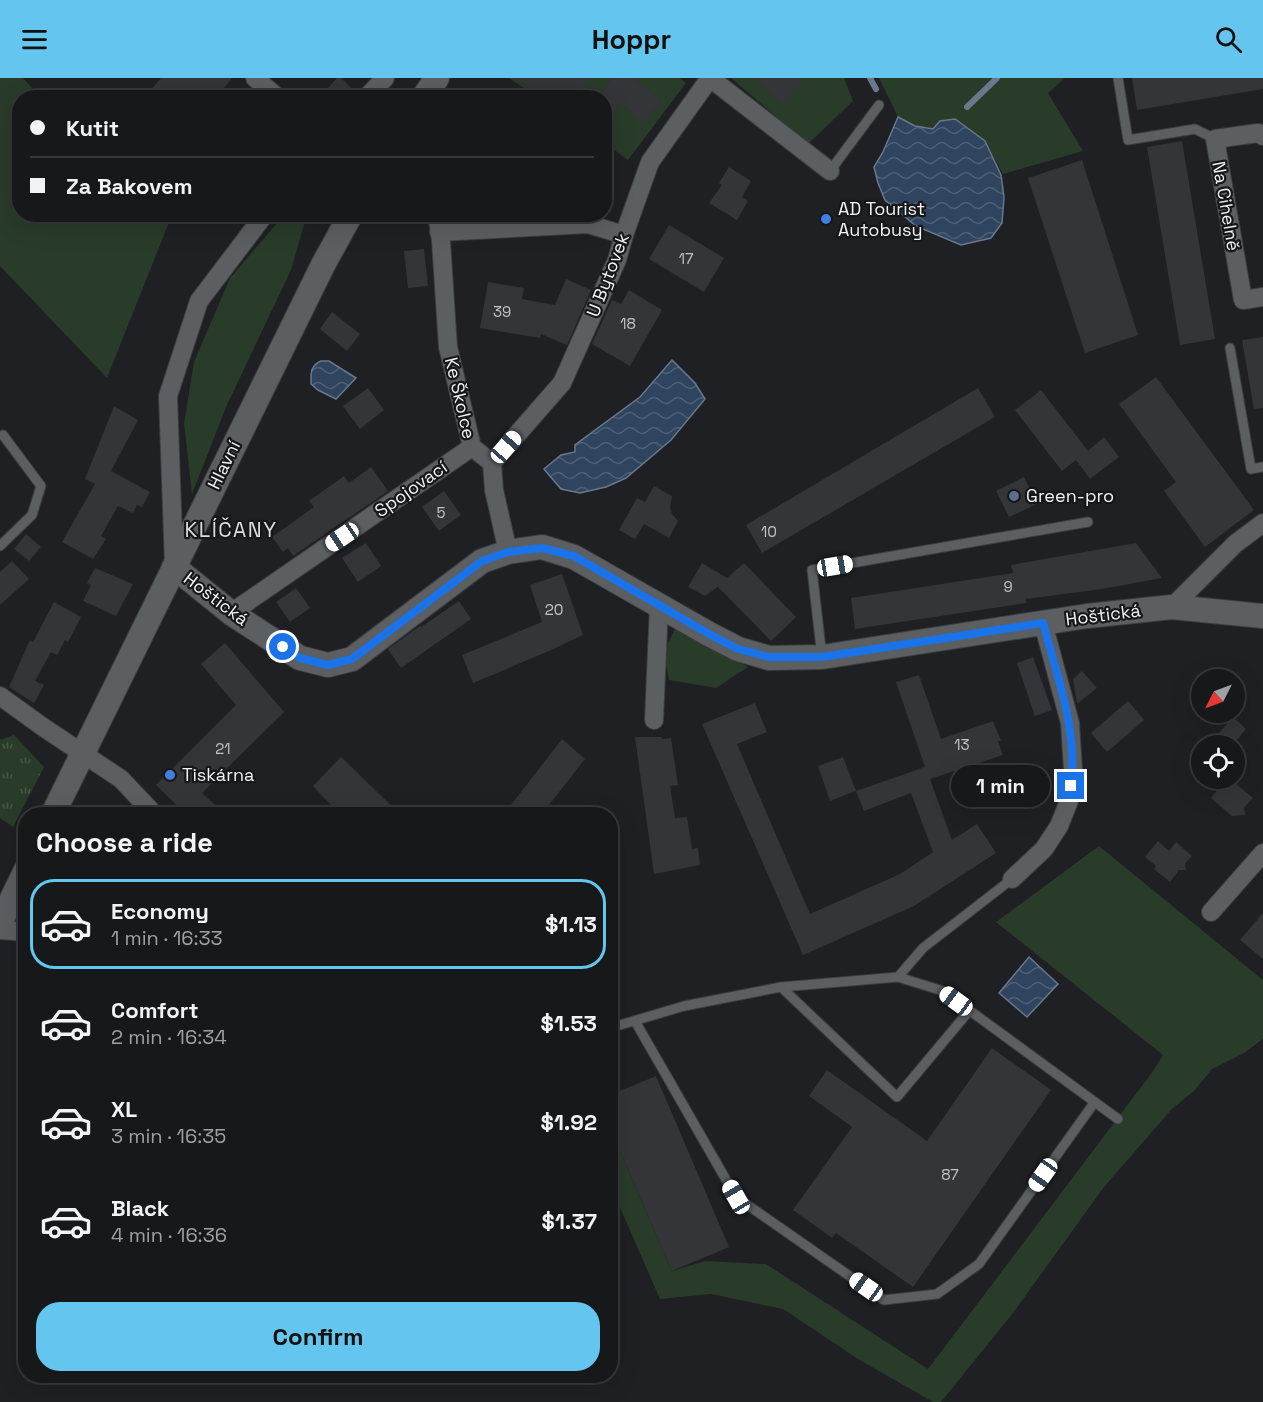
<!DOCTYPE html>
<meta charset="utf-8">
<style>
body{margin:0;font-family:"Space Grotesk",sans-serif;background:#1f2123;color:#f1f3f6;height:100vh;display:flex;flex-direction:column;font-size:22px;white-space:nowrap}
*{box-sizing:border-box;margin:0}
p{font-size:20px;color:#9ea0a2}
.icon{flex:none;width:33px;height:33px;fill:none;stroke:currentColor;stroke-width:2;stroke-linecap:round;stroke-linejoin:round}
.map{position:relative;flex:1;overflow:hidden}
.drawer{position:absolute;left:18px;top:729px;width:600px;height:576px;display:flex;flex-direction:column;background:#16181a;border-radius:24px;box-shadow:0 6px 24px #0002,0 0 0 2px #353739}
.drawer>*{flex:none}
.top-card{position:absolute;left:12px;top:12px;width:600px;height:132px;border-radius:24px;box-shadow:0 6px 24px #0002,0 0 0 2px #353739;display:grid;align-content:center;height:132px;padding:0 18px;background:#16181a}
.needle{width:39px;rotate:228deg}
.fabs{position:absolute;left:1191px;top:591px;display:grid;gap:12px}
.fabs a{display:grid;place-items:center;width:54px;height:54px;border-radius:50%;background:#16181a;box-shadow:0 6px 24px #0002,0 0 0 2px #353739;font-size:30px}
.end{position:absolute;width:27px;height:27px;margin:-14px;border:8px solid #1a73e8;background:#fff;box-shadow:0 0 0 3px #fff}
.from{border-radius:50%}
.bubble{position:absolute;height:42px;border-radius:21px;background:#16181a;box-shadow:0 6px 24px #0002,0 0 0 2px #353739;font-size:20px;font-weight:700;line-height:42px;text-align:center}
.car{position:absolute;width:18px;height:36px;margin:-18px -9px;border-radius:8px;box-shadow:0 0 4px 2px #0007;background:linear-gradient(#fff 24%,#345 0 40%,#fff 0 76%,#345 0 86%,#fff 0)}
.top-card b{display:flex;align-items:center;gap:21px;height:57px;font-size:22px}
.top-card b+b{border-top:2px solid #353739}
.top-card i{width:15px;height:15px;background:#f1f3f6}
ul{padding:0;list-style:none}
li{display:flex;align-items:center;gap:18px;height:90px;margin:0 12px 9px;padding:0 6px;border:3px solid transparent;border-radius:24px}
li div{flex:1}
li b{display:block;font-size:22px}
li em{font-style:normal;font-weight:700}
li.current{border-color:#64c5ee}
li>.icon{width:54px;height:54px;stroke-width:1.5}
h2{padding:0 18px;font-size:27px;line-height:72px}
.cta{display:flex;gap:12px;margin-top:auto;padding:12px 18px}
.cta a{flex:1;height:69px;border-radius:24px;background:#64c5ee;color:#111;font-size:24px;font-weight:700;line-height:69px;text-align:center}
header{display:flex;justify-content:space-between;align-items:center;height:78px;padding:0 18px;background:#64c5ee;color:#111;font-size:27px;font-weight:700}
.map>svg:first-child{display:block}
.green{fill:#293b29}
.park{fill:url(#park-tufts)}
.water{fill:url(#water-waves);stroke:#69788b;stroke-width:1.5}
.lines{fill:none;stroke-linecap:round;stroke-linejoin:round}
.stream{stroke:#69788b;stroke-width:6}
.building{fill:#333538}
.lane-casing{stroke:#3b3d3f;stroke-width:11}
.street-casing{stroke:#3b3d3f;stroke-width:20}
.secondary-casing{stroke:#3b3d3f;stroke-width:26}
.lane{stroke:#5c5f62;stroke-width:9}
.street{stroke:#5c5f62;stroke-width:18}
.secondary{stroke:#5c5f62;stroke-width:24}
.route{stroke:#1a73e8;stroke-width:8}
.shop-dot{fill:#3f7fe0;stroke:#151719;stroke-width:2}
.service-dot{fill:#5c6f8a;stroke:#151719;stroke-width:2}
.labels{text-anchor:middle;stroke-width:4.5;stroke-linejoin:round;paint-order:stroke}
.number-label{font-size:15px;fill:#c2c4c6}
.street-label{font-size:18px;fill:#f1f3f5;stroke:#151719}
.poi-label{font-size:18px;fill:#f1f3f5;stroke:#151719;text-anchor:start}
.quarter-label{font-size:21px;letter-spacing:1.5px;fill:#dadde0;stroke:#151719}
</style>
<header><svg class="icon" aria-label="menu" viewBox="0 0 24 24"><path d="M4 6h16M4 12h16M4 18h16"/></svg>Hoppr<svg class="icon" aria-label="search" viewBox="0 0 24 24"><circle cx="10" cy="10" r="6"/><path d="M15 15l6 6"/></svg></header>
<div class="map">
<svg width="1263" height="1324" viewBox="0 0 1263 1324">
<defs>
<pattern id="park-tufts" width="24" height="20" patternUnits="userSpaceOnUse" patternTransform="scale(1.5)"><rect width="24" height="20" fill="#293b29"/><path d="M3 7l-1-3M5 7V3M7 7l1-3M15 17l-1-3M17 17v-4M19 17l1-3" fill="none" stroke="#485849"/></pattern>
<pattern id="water-waves" width="16" height="10" patternUnits="userSpaceOnUse" patternTransform="scale(1.5)"><rect width="16" height="10" fill="#2f445e"/><path d="M0 5q4-4 8 0t8 0" fill="none" stroke="#4e5f76"/></pattern>
</defs>
<rect width="100%" height="100%" fill="#1e2023"/>
<g class="green">
<polygon points="0,0 23,0 40,19 20,20 20,136 172,137 107,300 0,188"/>
<polygon points="509,0 679,0 686,5 628,82 605,65 604,20 538,19"/>
<polygon points="731,0 844,0 853,23 808,66"/>
<polygon points="879,0 1065,0 1048,15 1083,73 1003,96 985,63 915,48 898,39"/>
<polygon points="284,137 310,137 304,147 291,192 227,327 192,416 184,345 194,284 230,200"/>
<polygon points="676,549 748,589 716,610 669,602 665,582 668,565"/>
<polygon points="1099,768 1263,902 1263,961 1244,975 1212,991 1195,1012 1171,1032 1104,1109 1013,1235 941,1324 933,1324 858,1281 783,1231 711,1216 660,1221 611,1109 610,1050 672,1193 705,1183 766,1186 928,1291 1151,996 1163,977 996,844"/>
</g>
<polygon class="park" points="14,657 44,689 13,749 0,740 0,662"/>
<g class="water">
<polygon points="898,39 915,48 933,51 940,43 955,41 985,63 1001,97 1004,119 1002,145 991,160 961,167 916,148 885,122 878,105 874,89 883,74"/>
<polygon points="672,282 695,305 705,321 671,362 626,400 606,409 580,415 561,411 544,391 561,377 575,374 575,367 640,319"/>
<path d="M321,283H329L356,300L336,321L318,312L311,306C311,295 310,288 321,283Z"/>
<polygon points="1029,879 1058,906 1027,939 999,915"/>
</g>
<g class="lines">
<g class="stream">
<polyline points="870,0 876,11"/>
<polyline points="967,29 997,0"/>
</g>
</g>
<g class="building">
<polygon points="161,0 232,0 215,20 144,20"/>
<polygon points="337,0 341,0 356,15 355,20 336,20 327,11"/>
<polygon points="515,0 590,0 576,20 542,20"/>
<polygon points="613,0 632,0 661,23 644,44 620,25 604,51 604,10"/>
<polygon points="755,0 807,0 782,26"/>
<polygon points="1132,0 1263,0 1263,11 1137,32"/>
<polygon points="1182,63 1215,261 1180,267 1147,69"/>
<polygon points="1082,82 1138,257 1085,275 1028,100"/>
<polygon points="729,89 751,103 742,119 748,123 737,142 709,125 722,107 719,105"/>
<polygon points="669,147 724,180 704,214 649,181"/>
<polygon points="424,171 428,208 408,210 404,173"/>
<polygon points="566,201 591,212 567,267 541,256 540,260 480,250 488,204 524,210 522,221 555,227"/>
<polygon points="629,212 662,232 630,288 592,266 612,222 621,226"/>
<polygon points="332,234 360,256 347,273 320,251"/>
<polygon points="1263,259 1263,330 1254,331 1242,262"/>
<polygon points="1156,299 1254,432 1205,469 1164,413 1176,404 1119,326"/>
<polygon points="368,310 384,332 360,351 343,328"/>
<polygon points="978,310 995,339 762,475 746,447"/>
<polygon points="1041,312 1088,373 1104,359 1119,379 1090,401 1076,382 1062,393 1015,332"/>
<polygon points="114,328 138,342 111,393 150,414 142,429 137,427 133,435 118,428 101,458 106,461 93,481 62,464 95,406 85,401"/>
<polygon points="371,389 388,413 293,478 288,470 283,474 272,459 314,429 309,423 344,398 349,405"/>
<polygon points="1024,399 1037,426 1009,439 996,413"/>
<polygon points="654,408 672,418 670,430 672,436 678,443 669,460 644,446 635,461 619,452 637,420 645,424"/>
<polygon points="444,413 461,437 439,453 422,429"/>
<polygon points="26,456 41,469 29,483 14,471"/>
<polygon points="366,465 381,488 358,504 342,480"/>
<polygon points="1136,465 1162,500 1102,511 1026,521 1026,525 855,551 851,520 1013,495 1011,487"/>
<polygon points="12,483 29,501 0,527 0,494"/>
<polygon points="702,485 727,500 744,485 796,539 771,563 718,509 705,518 688,509"/>
<polygon points="95,490 133,506 116,538 83,523 91,507 87,505"/>
<polygon points="562,496 583,557 549,573 473,605 462,577 542,544 530,507"/>
<polygon points="296,510 310,530 290,544 276,524"/>
<polygon points="459,523 471,541 401,590 388,571 420,548 421,549"/>
<polygon points="54,524 81,539 68,564 65,562 57,577 51,574 35,603 44,607 34,625 9,609 30,562 33,564"/>
<polygon points="225,565 284,634 202,715 225,736 186,736 156,707 236,627 201,586"/>
<polygon points="1033,579 1052,632 1035,638 1017,585"/>
<polygon points="1082,593 1097,610 1077,626 1073,601"/>
<polygon points="919,597 941,661 993,643 1001,663 998,663 1003,677 930,701 952,762 977,746 996,775 914,828 803,877 702,646 755,625 767,654 737,666 810,836 900,796 933,774 911,715 864,733 856,713 925,689 896,604"/>
<polygon points="1128,623 1144,642 1107,674 1091,655"/>
<polygon points="1233,639 1246,651 1232,668 1208,668"/>
<polygon points="635,659 661,659 662,661 671,660 678,707 670,708 675,740 687,739 692,771 698,770 700,787 654,796"/>
<polygon points="562,661 585,681 542,736 504,736"/>
<polygon points="341,679 400,736 342,736 329,725 313,708"/>
<polygon points="843,679 856,713 830,723 818,688"/>
<polygon points="1227,700 1229,700 1253,720 1244,730 1245,737 1232,738 1211,720"/>
<polygon points="1158,763 1169,773 1176,764 1192,778 1185,785 1186,792 1179,792 1170,804 1154,791 1156,788 1145,779"/>
<polygon points="1263,835 1263,881 1240,862"/>
<polygon points="992,970 1051,1012 913,1209 836,1155 832,1160 793,1132 852,1049 809,1018 827,992 927,1063"/>
<polygon points="656,998 729,1169 672,1193 610,1050 610,1017"/>
</g>
<g class="lines">
<g class="lane-casing">
<g id="lane">
<polyline points="1118,0 1128,62 1195,51 1215,61"/>
<polyline points="830,93 879,27"/>
<polyline points="1230,270 1251,391 1263,389"/>
<polyline points="0,468 32,437 41,408 3,357"/>
<polyline points="822,579 812,492 1088,444"/>
<polyline points="898,899 943,913 1118,1041"/>
<polyline points="781,909 897,1019 969,933"/>
<polyline points="635,943 736,1119 884,1222 937,1216 979,1186 1094,1025"/>
<polyline points="610,950 684,928 781,909 898,899 923,870 1012,801"/>
</g>
</g>
<g class="street-casing">
<g id="street">
<polyline points="255,0 278,20"/>
<polyline points="710,0 830,93"/>
<polyline points="366,20 385,0"/>
<polyline points="1263,58 1258,55 1215,61 1243,222 1263,219"/>
<polyline points="437,136 441,163 448,269 472,369 492,385 494,412 508,474"/>
<polyline points="439,154 588,146 624,157"/>
<polyline points="492,385 562,305 617,182 624,157 650,84 710,0"/>
<polyline points="174,488 168,318 199,223 265,136"/>
<polyline points="1172,529 1235,466 1263,445"/>
<polyline points="231,535 472,369"/>
<polyline points="0,618 43,649 121,701 154,736"/>
<polyline points="654,642 659,527"/>
<polyline points="1012,801 1044,771 1059,748 1069,723 1073,692 1070,645 1043,545"/>
<polyline points="1211,834 1263,775"/>
<polyline points="0,852 26,854"/>
</g>
</g>
<g class="secondary-casing">
<g id="secondary">
<polyline points="423,20 437,0"/>
<polyline points="174,489 231,535 300,580 328,587 352,581 482,483 508,474 542,469 574,479 709,556 738,571 769,580 822,579 1087,538 1172,529 1263,538"/>
<polyline points="53,736 323,187 351,136"/>
<polyline points="0,845 26,792"/>
</g>
</g>
<use href="#lane" class="lane"/>
<use href="#street" class="street"/>
<use href="#secondary" class="secondary"/>
</g>
<g class="lines">
<path class="route" d="M283,569L300,580L328,587L352,581L482,483L508,474L542,470L574,478L709,556L738,571L769,579H822L1043,545C1057,598 1078,652 1071,708"/>
</g>
<g class="shop-dot">
<circle cx="826" cy="141" r="6"/>
<circle cx="170" cy="697" r="6"/>
</g>
<circle class="service-dot" cx="1014" cy="418" r="6"/>
<g class="labels">
<g class="number-label">
<text x="686" y="186">17</text>
<text x="502" y="239">39</text>
<text x="628" y="251">18</text>
<text x="441" y="440">5</text>
<text x="769" y="459">10</text>
<text x="1008" y="514">9</text>
<text x="554" y="537">20</text>
<text x="962" y="672">13</text>
<text x="223" y="676">21</text>
<text x="950" y="1102">87</text>
</g>
<g class="street-label">
<text transform="translate(1226 128) rotate(80)" y="6">Na Cihelně</text>
<text transform="translate(608 197) rotate(-69)" y="6">U Bytovek</text>
<text transform="translate(460 320) rotate(77)" y="6">Ke Školce</text>
<text transform="translate(224 387) rotate(-64)" y="6">Hlavní</text>
<text transform="translate(411 411) rotate(-35)" y="6">Spojovací</text>
<text transform="translate(216 521) rotate(37)" y="6">Hoštická</text>
<text transform="translate(1103 537) rotate(-7)" y="6">Hoštická</text>
</g>
<g class="poi-label">
<text x="838" y="137">AD Tourist<tspan x="838" dy="21">Autobusy</tspan></text>
<text x="1026" y="424">Green-pro</text>
<text x="182" y="703">Tiskárna</text>
</g>
<g class="quarter-label">
<text x="231" y="459">KLÍČANY</text>
</g>
</g>
</svg>
<div class="fabs">
<a><svg class="needle" viewBox="-14 -14 28 28"><path d="M0-13l5 13h-10z" fill="#e53935"/><path d="M0 13l5-13h-10z" fill="#9ea0a2"/></svg></a>
<a><svg class="icon" aria-label="locate" viewBox="0 0 24 24"><circle cx="12" cy="12" r="6"/><path d="M12 2v4M12 18v4M2 12h4M18 12h4"/></svg></a>
</div>
<i class="end from" style="left:283px;top:569px"></i>
<i class="end" style="left:1071px;top:708px"></i>
<div class="bubble" style="left:951px;top:687px;width:99px">1 min</div>
<i class="car" style="left:506px;top:369px;rotate:41deg"></i>
<i class="car" style="left:342px;top:459px;rotate:236deg"></i>
<i class="car" style="left:835px;top:488px;rotate:80deg"></i>
<i class="car" style="left:956px;top:923px;rotate:306deg"></i>
<i class="car" style="left:1043px;top:1097px;rotate:215deg"></i>
<i class="car" style="left:736px;top:1119px;rotate:330deg"></i>
<i class="car" style="left:866px;top:1209px;rotate:305deg"></i>
<div class="top-card">
<b><i class="from"></i>Kutit</b>
<b><i></i>Za Bakovem</b>
</div>
<section class="drawer">
<h2>Choose a ride</h2>
<ul>
<li class="current"><svg class="icon" aria-label="car" viewBox="0 0 24 24"><path d="M5 17H2v-5l4-1 3-4h7l3 4 3 1v5h-3M9 17h6M6 11h13"/><circle cx="7" cy="17" r="2"/><circle cx="17" cy="17" r="2"/></svg><div><b>Economy</b><p>1 min · 16:33</p></div><em>$1.13</em></li>
<li><svg class="icon" aria-label="car" viewBox="0 0 24 24"><path d="M5 17H2v-5l4-1 3-4h7l3 4 3 1v5h-3M9 17h6M6 11h13"/><circle cx="7" cy="17" r="2"/><circle cx="17" cy="17" r="2"/></svg><div><b>Comfort</b><p>2 min · 16:34</p></div><em>$1.53</em></li>
<li><svg class="icon" aria-label="car" viewBox="0 0 24 24"><path d="M5 17H2v-5l4-1 3-4h7l3 4 3 1v5h-3M9 17h6M6 11h13"/><circle cx="7" cy="17" r="2"/><circle cx="17" cy="17" r="2"/></svg><div><b>XL</b><p>3 min · 16:35</p></div><em>$1.92</em></li>
<li><svg class="icon" aria-label="car" viewBox="0 0 24 24"><path d="M5 17H2v-5l4-1 3-4h7l3 4 3 1v5h-3M9 17h6M6 11h13"/><circle cx="7" cy="17" r="2"/><circle cx="17" cy="17" r="2"/></svg><div><b>Black</b><p>4 min · 16:36</p></div><em>$1.37</em></li>
</ul>
<div class="cta"><a>Confirm</a></div>
</section>
</div>
